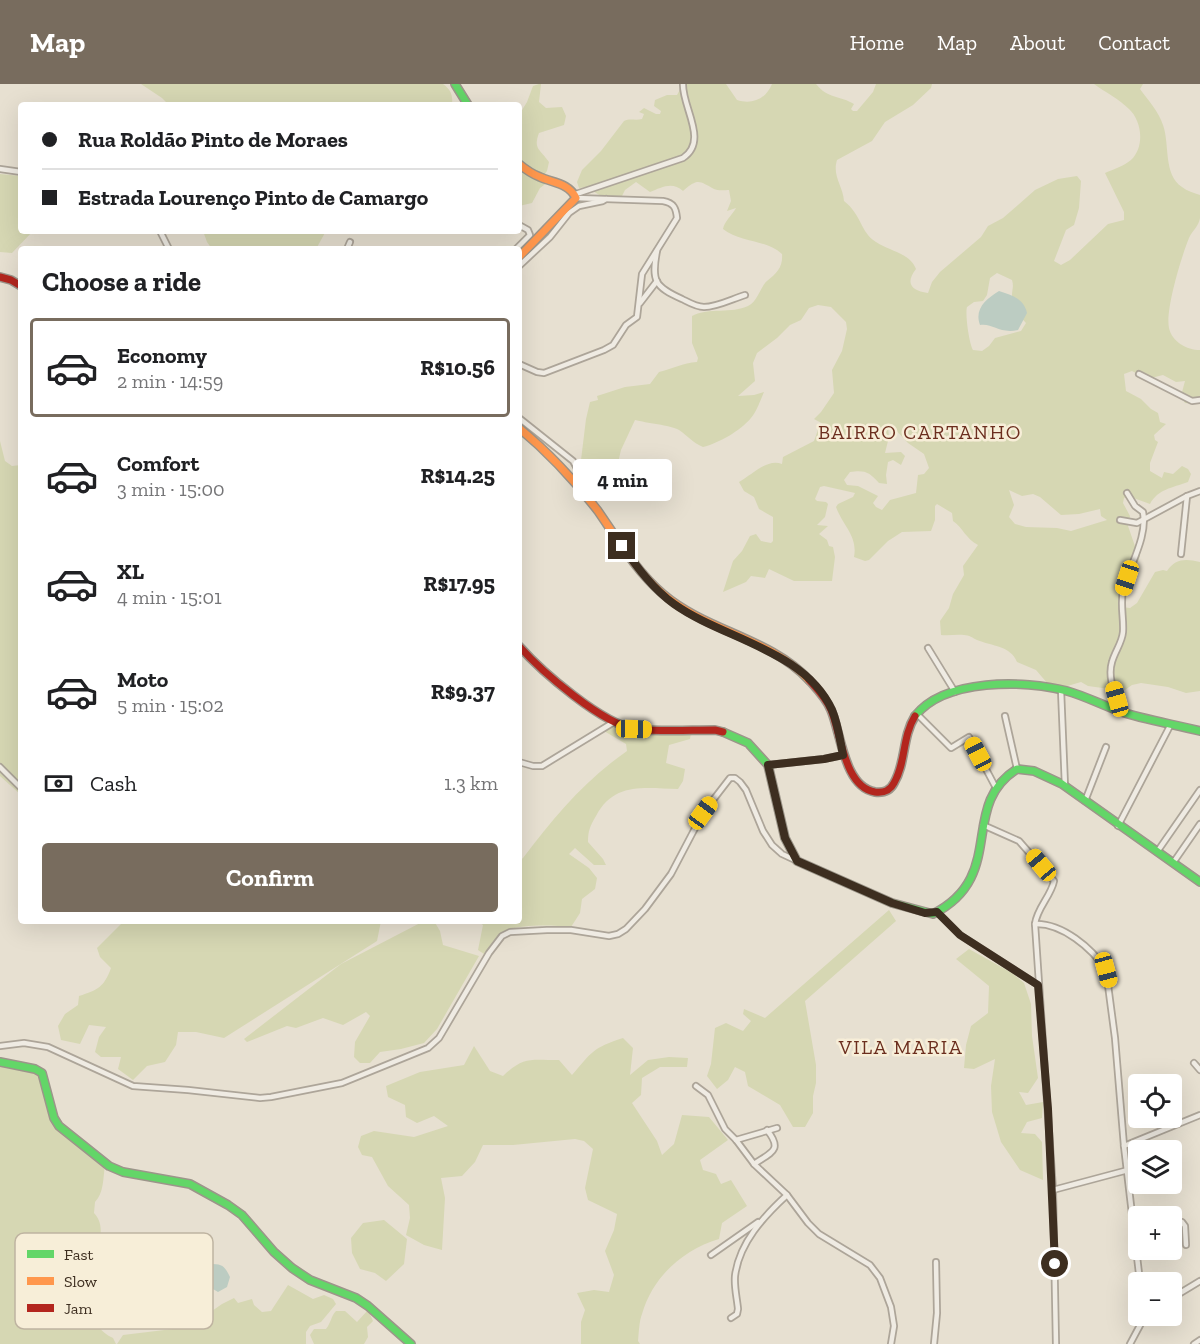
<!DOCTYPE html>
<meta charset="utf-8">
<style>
body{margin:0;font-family:"Zilla Slab",serif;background:#f2f2f2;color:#202124;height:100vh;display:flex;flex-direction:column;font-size:22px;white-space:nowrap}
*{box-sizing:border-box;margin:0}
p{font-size:20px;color:#757577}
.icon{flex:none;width:33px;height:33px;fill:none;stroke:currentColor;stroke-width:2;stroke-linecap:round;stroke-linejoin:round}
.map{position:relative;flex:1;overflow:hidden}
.panel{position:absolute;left:18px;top:162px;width:504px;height:678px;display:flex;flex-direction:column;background:#fff;border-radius:6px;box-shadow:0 6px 24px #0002}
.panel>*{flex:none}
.top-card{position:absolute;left:18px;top:18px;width:504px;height:132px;border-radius:6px;box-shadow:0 6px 24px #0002;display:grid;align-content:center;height:132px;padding:0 24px;background:#fff}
.tools{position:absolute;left:1128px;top:990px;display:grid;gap:12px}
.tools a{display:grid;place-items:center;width:54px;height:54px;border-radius:6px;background:#fff;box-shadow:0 6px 24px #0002;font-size:30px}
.end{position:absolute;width:27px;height:27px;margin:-14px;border:8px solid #3d2e20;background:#fff;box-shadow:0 0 0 3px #fff}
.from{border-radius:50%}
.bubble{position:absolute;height:42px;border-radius:6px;background:#fff;box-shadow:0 6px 24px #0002;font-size:20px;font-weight:800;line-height:42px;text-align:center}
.car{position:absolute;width:18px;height:36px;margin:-18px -9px;border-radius:8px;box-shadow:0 0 4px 2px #0007;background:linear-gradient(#f5c518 24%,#345 0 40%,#f5c518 0 76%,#345 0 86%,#f5c518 0)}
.top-card b{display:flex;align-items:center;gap:21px;height:57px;font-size:22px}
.top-card b+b{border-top:2px solid #e0e0e0}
.top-card i{width:15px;height:15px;background:#202124}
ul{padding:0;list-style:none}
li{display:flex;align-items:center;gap:18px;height:99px;margin:0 12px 9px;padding:0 12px;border:3px solid transparent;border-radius:6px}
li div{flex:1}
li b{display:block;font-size:22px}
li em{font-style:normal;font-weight:800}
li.on{border-color:#786c5e}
li>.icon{width:54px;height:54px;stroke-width:1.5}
h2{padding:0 24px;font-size:27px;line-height:72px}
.pay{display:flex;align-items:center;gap:15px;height:66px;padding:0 24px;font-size:22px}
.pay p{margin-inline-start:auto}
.action{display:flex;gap:12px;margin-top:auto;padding:12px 24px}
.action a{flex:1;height:69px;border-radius:6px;background:#786c5e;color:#fff;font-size:24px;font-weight:800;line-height:69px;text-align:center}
header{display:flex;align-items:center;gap:36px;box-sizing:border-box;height:84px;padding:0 30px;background:#786c5e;color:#fff}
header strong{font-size:28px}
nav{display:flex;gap:33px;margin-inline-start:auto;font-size:21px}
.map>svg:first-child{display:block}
.green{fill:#d6d7b3;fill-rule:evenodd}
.water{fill:#bcccc2}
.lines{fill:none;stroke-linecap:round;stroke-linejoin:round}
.street-casing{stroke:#ada599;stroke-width:8}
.fast-casing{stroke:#9c958a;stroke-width:10}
.slow-casing{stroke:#9c958a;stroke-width:10}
.jam-casing{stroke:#9c958a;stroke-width:10}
.street{stroke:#efebe3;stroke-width:4.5}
.fast{stroke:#63d668;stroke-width:7}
.slow{stroke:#ff974d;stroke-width:7}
.jam{stroke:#b3261e;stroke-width:7}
.route{stroke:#3d2e20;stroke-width:8}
.labels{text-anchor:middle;stroke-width:5;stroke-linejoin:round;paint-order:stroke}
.neighbourhood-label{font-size:20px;letter-spacing:1.5px;fill:#6b2e1e;stroke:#f7eed8}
.key{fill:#f7eed8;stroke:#bfb4a1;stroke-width:1.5}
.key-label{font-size:16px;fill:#3d2e20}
</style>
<header>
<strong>Map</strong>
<nav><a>Home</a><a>Map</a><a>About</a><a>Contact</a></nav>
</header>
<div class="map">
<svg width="1200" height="1260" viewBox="0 0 1200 1260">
<rect width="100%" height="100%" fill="#e7e0d1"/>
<g class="green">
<path d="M141,0H443C451,6 453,11 452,21H169L162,14Z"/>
<path d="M539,0H541L539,18L546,24L562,23L566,32L564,41L539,49C533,65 540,65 549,78L547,87L544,91L548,98L540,104L532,119L519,122V31L527,18L533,2Z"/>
<path d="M683,0H726L737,16C752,21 766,15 772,0H816C828,15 839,11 854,20L851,25L853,27H857L873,8L876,0H932L931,4L913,21L885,38L872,57L837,76C832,92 843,102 844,117C862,131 860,148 876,158C889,167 910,169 916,185C905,199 911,207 928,209L932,198L940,188L981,153L988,142L1003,134L1035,106L1058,95L1077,92L1081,97L1079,124L1074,141L1066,146L1054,177L1061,181L1070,176L1108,140L1124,136V128L1105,89C1114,85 1124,82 1131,76C1145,63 1142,37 1129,25C1119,15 1105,8 1094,0H1143L1140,5C1148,16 1159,28 1163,41C1170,61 1163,90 1182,103C1187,107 1194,109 1200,111C1200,118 1200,127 1200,134C1199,142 1192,147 1189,154C1182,171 1165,226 1169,244C1172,258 1187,266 1200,266V313L1197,320L1185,319L1181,312L1185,297L1176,298L1163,291L1147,295L1132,287L1124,290L1126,307L1141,315L1151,325L1158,329L1160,338L1166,340L1154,351L1155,356L1158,358L1150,379V387L1162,394L1164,388L1173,390L1182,382L1188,385L1191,390L1188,398C1172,404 1158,405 1150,420L1128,412L1124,414L1123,419L1130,432L1128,442L1137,468L1140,472C1133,492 1123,501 1121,523L1130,524L1137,519L1155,488L1163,486L1167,487C1176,474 1186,475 1200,478V607L1186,609L1168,603L1141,599L1132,601L1125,606H1117L1088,602L1081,598L1064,603L1048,600L1036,586L1017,578C1011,562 992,562 977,556C973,554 969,551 964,551C956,550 949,552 941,551L940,537L949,524L953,510L964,491L963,482L978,461C966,455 963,444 953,437L952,429L937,420L935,422V436L931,447L902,448L888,457L869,476L865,477L854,473C858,452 843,442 836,423L838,420L853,413L855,409L824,402L820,403L815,415L817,417L826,418L828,420L825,433L817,441L828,442L819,450L827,456L829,462L833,463L835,473L832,497H794L769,485L765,494L751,492L746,498L723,508L733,477L742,467L750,452L756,450L761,457L771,459L773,457V433L759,425L754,413L744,407L739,398C752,391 767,374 782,380L783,373L814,357L818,346L825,341L814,335L821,328L834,309L832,286L842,267L847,245L846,238L831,223L818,221L809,224L801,236L790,241L777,254L757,269L753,279L755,297L738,312L754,311L764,308C760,317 757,327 751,334C740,347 719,359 703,363C693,359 688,352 679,346C670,341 646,339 635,336L621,366L617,383C604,389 590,386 581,376L586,335L590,318L598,316L597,312L625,303L650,300L659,288C672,285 683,279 697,278L698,274L692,259V232C709,223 732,230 748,222C758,217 760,203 767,197C777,189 783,183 782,170C765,155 741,159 723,145C724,138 732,131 736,124L727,127L731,117L729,106C725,106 718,107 714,105C699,97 698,94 683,107C672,97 661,104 650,108L636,98L625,106L621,114C608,118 597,110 587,103L579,104L577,98L582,86L601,67L624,37C630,34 635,37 642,35L644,30L639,28L644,24L656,30H660L661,27L654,22L655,16L667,11H677ZM997,189L1012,196C1014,203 1012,205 1012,211C1012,220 1020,233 1026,239L1021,247L995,254L989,262L982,267L973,266C969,259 965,230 967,223L974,218L983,217L987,211L990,194ZM890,340L908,359L924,370L929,384L924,390L918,391L916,409L890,416L882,426L876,423L873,419L878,412L858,402L847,401L844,396L850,388C865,386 869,388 879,399L887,400L886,391L888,378L893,376L901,381L905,372L901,368L885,369L889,353L888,343ZM1009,406L1022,412L1033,410L1040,413L1061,431L1079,430L1100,425L1101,432L1107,436L1071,447L1057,444L1026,443L1015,440L1009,433L1014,421Z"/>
<polygon points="0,90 21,92 21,147 33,147 12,169 0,168"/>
<polygon points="203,147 326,147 316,165 212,165 207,158"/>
<polygon points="0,357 5,377 12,382 21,381 21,711 0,692"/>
<path d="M613,640L650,648L691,649L690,655L669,661L666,679L685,685L683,697L678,705C643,704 614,698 596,732C590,742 588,747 588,758L603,775L606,781H594L575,764L569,770L589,784L597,794L595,805L582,815L580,829L571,843C554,841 523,840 507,846C498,849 490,862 484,870L478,866L483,841L477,837H519V777L523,774C554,733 585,696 627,667L626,660L604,647Z"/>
<polygon points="889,826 896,837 805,917 816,981 816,999 813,1012 813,1029 805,1043 793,1043 780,1021 748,1002 745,988 735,983 728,996 717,1005 707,992 711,980 715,944 726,939 743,947 751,937 743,930 744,925 765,934"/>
<path d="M124,837H381L377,857L224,954L196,948H178L176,961L165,978L147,982L133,996L118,985L121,973H101L95,968L99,953L106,943L89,941L80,960L61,956L58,942L65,930L78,921L79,912C98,906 104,903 111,884L100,873L97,864Z"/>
<polygon points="424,837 434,837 440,847 443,861 479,872 437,945 424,959 401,965 380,968 370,979 360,979 354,973 355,958 370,932 366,928 343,941 323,934 296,944 287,942 247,958 244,955 341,880"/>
<polygon points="969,865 1012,889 1024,899 1031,920 1032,952 1038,994 1028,1009 1019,1008 1026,1021 1043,1018 1042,1034 1027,1038 1021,1049 1035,1050 1042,1058 1043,1096 1020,1086 1001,1058 992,1028 991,1002 995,975 974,985 964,984 966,961 971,942 988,929 989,902 956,875"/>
<path d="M623,954L633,964L630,991L648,976L669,973L688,974L687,983H660L642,994L641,1011L632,1019L657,1057L662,1071L674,1060L682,1031L709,1033L728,1056L700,1076L703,1086L716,1090L721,1100L731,1096L747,1122L722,1139L719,1155C683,1166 653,1192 642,1230C639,1238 639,1248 638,1257L640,1260H581V1238L585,1226L577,1209L594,1206L609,1208L614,1191L605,1167L614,1146L617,1130L588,1116L585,1104L593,1065L584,1057L575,1055L513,1061H483L475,1078L462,1092L441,1094L445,1114L442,1166L424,1161L406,1151L410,1134L409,1121L388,1102L372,1073L362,1071L358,1063L361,1052L374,1047L414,1053L448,1042L434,1032L417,1039L406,1033L405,1021L388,1013L386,1002L420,988L464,981L474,962L490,987L503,992C524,972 530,976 559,976L572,991C592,968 592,964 623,954Z"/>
<path d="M0,981L35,988L41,993L58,1044L105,1081C103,1094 104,1109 95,1118L94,1129C107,1143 96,1157 102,1173C95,1200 74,1219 98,1243C104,1248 106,1251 113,1254L116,1260H0Z"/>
<polygon points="384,1136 407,1155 404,1180 386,1197 375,1189 360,1185 352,1169 351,1154 363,1139"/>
<polygon points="288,1201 313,1215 324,1211 333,1215 336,1220 321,1238 310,1242 306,1248 306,1260 117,1260 123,1251 189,1243 222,1220 234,1214 238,1219 252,1215 254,1221 262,1228 271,1227"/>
<path d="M368,1226L373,1237L367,1243L368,1253L364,1260H314L310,1251L314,1245H326C331,1239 331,1232 336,1227H345L357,1238Z"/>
</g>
<g class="water">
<path d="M999,207C1012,211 1024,215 1027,229L1018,246C999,250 993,239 980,241C974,225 986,215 999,207Z"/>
<path d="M213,1180C224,1180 226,1185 230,1193L227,1203L218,1208L213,1205V1196L208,1185Z"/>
</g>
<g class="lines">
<g class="street-casing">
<g id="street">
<polyline points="0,85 21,88"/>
<path d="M576,110L683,74C709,57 682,23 683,0"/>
<polyline points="160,147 169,165"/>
<polyline points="347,165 350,158"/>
<polyline points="516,165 530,151 528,146 519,141"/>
<path d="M657,167C651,197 655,203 682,215C688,218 696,223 704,223C717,223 732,215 745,211"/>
<polyline points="519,182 550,153 569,129 579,122 603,117 606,115"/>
<polyline points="640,219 657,197"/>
<path d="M519,280L537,288L544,289L604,266L613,261L626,241L637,233L642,190L677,134C676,124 674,119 663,117L576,114"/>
<polyline points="1139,290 1192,317 1200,316"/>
<polyline points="519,334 573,377 580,390 582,406"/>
<polyline points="1120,436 1137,439 1187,412 1200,407"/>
<polyline points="1181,470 1187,412"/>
<polyline points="928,564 955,608"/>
<polyline points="1061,606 1065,702"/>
<path d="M1120,627C1116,612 1107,594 1112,578C1115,567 1122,559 1123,548C1124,534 1120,521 1123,507C1129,482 1148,453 1143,428L1135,422L1127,409"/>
<polyline points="917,630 951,664 969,653 996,704"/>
<polyline points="1005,632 1017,685"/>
<polyline points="519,678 533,682 542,682 614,638"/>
<polyline points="768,681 824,675 843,671"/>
<polyline points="0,683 21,704"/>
<polyline points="1085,717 1106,663"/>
<path d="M983,741L1019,757L1054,797C1051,812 1037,824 1035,840L1053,1106L1056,1260"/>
<polyline points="1118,742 1171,640"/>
<polyline points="1157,768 1200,706"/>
<polyline points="1173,779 1200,740"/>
<polyline points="937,828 960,851 1038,901"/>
<path d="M1035,840C1062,839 1092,864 1106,886L1115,954L1124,1062L1140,1198"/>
<polyline points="0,962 24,959 48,963 133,1002 188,1006 260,1014 271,1013 342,999 428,964 439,954 489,869 502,852 510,848 547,846 571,846 609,852 618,850 626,845 645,825 671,790 703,729 730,694 735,694 740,698 746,706 763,747 772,761 782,770 797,777"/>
<polyline points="1194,979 1200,986"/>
<polyline points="696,1002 708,1011 725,1045 736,1056 754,1080 787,1111 808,1139 819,1150 870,1181 880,1194 891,1223 894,1242 891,1260"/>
<polyline points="736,1056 777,1044"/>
<polyline points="1124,1062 1200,1031"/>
<path d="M754,1080C772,1068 783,1066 767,1046"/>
<polyline points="1053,1106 1128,1086"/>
<polyline points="1172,1137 1182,1138 1185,1142 1186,1161"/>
<polyline points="711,1171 758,1138"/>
<polyline points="1172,1214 1200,1197"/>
<path d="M731,1234L737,1230L738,1225C737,1214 734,1203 735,1192C739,1159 764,1132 787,1111"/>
<polyline points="934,1260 937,1229 936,1178"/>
<polyline points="1130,1260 1145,1232"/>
<polyline points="1194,1260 1200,1256"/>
</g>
</g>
<g class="fast-casing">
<g id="fast">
<polyline points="455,0 468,21"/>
<path d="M915,632C945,594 1024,596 1067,607C1085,612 1102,621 1119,627C1145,636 1173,640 1200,647"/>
<path d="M723,648L748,659L768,681L785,754L797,777L892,819L933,830C1008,792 958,722 1017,685L1034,687L1062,700L1200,798"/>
<polyline points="0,978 35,985 42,989 54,1034 59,1042 109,1082 123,1088 190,1100 228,1121 242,1131 274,1168 292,1184 310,1196 356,1214 368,1222 411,1260"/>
</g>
</g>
<g class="slow-casing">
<g id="slow">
<path d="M519,80C525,85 532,90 540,93C553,99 569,99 576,114L519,173"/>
<path d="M519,344C548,368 575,397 598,427C618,456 636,487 663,510C706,547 770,554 809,596"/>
</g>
</g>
<g class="jam-casing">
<g id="jam">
<polyline points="0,193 11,196 21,202"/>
<path d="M519,562C541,587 603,641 636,645C661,648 689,646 715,646L723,648"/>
<path d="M809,596C817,605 826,614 831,626C841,649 844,703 875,708C884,709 890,707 894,699C906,679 902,653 915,632"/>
</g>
</g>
<use href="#street" class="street"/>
<use href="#fast" class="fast"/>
<use href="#slow" class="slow"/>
<use href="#jam" class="jam"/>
</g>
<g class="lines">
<path class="route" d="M622,462C637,483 653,505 674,520C723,555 805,566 832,626C838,640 840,656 843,671L824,675L768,681L785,754L797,777L892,819L925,829L937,828L960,851L1038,901L1048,1025L1055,1180"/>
</g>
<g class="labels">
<g class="neighbourhood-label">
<text x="920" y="355">BAIRRO CARTANHO</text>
<text x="901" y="970">VILA MARIA</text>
</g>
</g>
<rect x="15" y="1149" width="198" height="96" rx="9" class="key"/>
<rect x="27" y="1166" width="27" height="8" fill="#63d668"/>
<rect x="27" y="1193" width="27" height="8" fill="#ff974d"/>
<rect x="27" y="1220" width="27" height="8" fill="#b3261e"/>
<g class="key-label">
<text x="64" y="1176">Fast</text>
<text x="64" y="1203">Slow</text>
<text x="64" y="1230">Jam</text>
</g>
</svg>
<div class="tools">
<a><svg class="icon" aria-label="locate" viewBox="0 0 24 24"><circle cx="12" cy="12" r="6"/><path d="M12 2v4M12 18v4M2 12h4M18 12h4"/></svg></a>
<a><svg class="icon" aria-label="layers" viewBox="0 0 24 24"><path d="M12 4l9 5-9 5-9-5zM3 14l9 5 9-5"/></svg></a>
<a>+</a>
<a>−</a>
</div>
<i class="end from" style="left:1055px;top:1180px"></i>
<i class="end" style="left:622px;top:462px"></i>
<div class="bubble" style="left:573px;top:375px;width:99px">4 min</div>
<i class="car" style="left:1127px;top:494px;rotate:198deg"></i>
<i class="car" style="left:1117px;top:615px;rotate:344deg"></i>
<i class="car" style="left:634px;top:645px;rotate:91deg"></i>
<i class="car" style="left:978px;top:670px;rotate:332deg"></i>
<i class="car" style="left:703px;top:729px;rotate:36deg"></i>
<i class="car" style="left:1041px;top:781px;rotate:320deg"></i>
<i class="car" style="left:1106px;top:886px;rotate:165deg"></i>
<div class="top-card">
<b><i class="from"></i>Rua Roldão Pinto de Moraes</b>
<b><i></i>Estrada Lourenço Pinto de Camargo</b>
</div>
<section class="panel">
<h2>Choose a ride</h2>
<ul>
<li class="on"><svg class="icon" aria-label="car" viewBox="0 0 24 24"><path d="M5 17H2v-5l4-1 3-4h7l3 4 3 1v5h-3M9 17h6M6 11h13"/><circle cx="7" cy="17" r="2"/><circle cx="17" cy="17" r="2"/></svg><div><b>Economy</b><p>2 min · 14:59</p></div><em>R$10.56</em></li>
<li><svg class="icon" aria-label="car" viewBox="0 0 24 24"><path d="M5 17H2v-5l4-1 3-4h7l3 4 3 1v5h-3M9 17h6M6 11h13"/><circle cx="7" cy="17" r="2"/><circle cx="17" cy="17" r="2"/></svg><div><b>Comfort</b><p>3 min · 15:00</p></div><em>R$14.25</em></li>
<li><svg class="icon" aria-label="car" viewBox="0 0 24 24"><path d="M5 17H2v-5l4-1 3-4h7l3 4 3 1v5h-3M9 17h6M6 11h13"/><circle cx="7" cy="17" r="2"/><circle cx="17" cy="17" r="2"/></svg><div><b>XL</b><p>4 min · 15:01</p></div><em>R$17.95</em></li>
<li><svg class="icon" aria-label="car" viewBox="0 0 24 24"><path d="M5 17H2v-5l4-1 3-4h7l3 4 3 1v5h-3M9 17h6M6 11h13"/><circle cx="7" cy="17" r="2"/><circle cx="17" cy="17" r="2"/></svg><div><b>Moto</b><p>5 min · 15:02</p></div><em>R$9.37</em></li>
</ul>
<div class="pay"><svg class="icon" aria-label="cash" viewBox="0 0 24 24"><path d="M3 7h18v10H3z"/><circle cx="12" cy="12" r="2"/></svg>Cash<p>1.3 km</p></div>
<div class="action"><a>Confirm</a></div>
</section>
</div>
